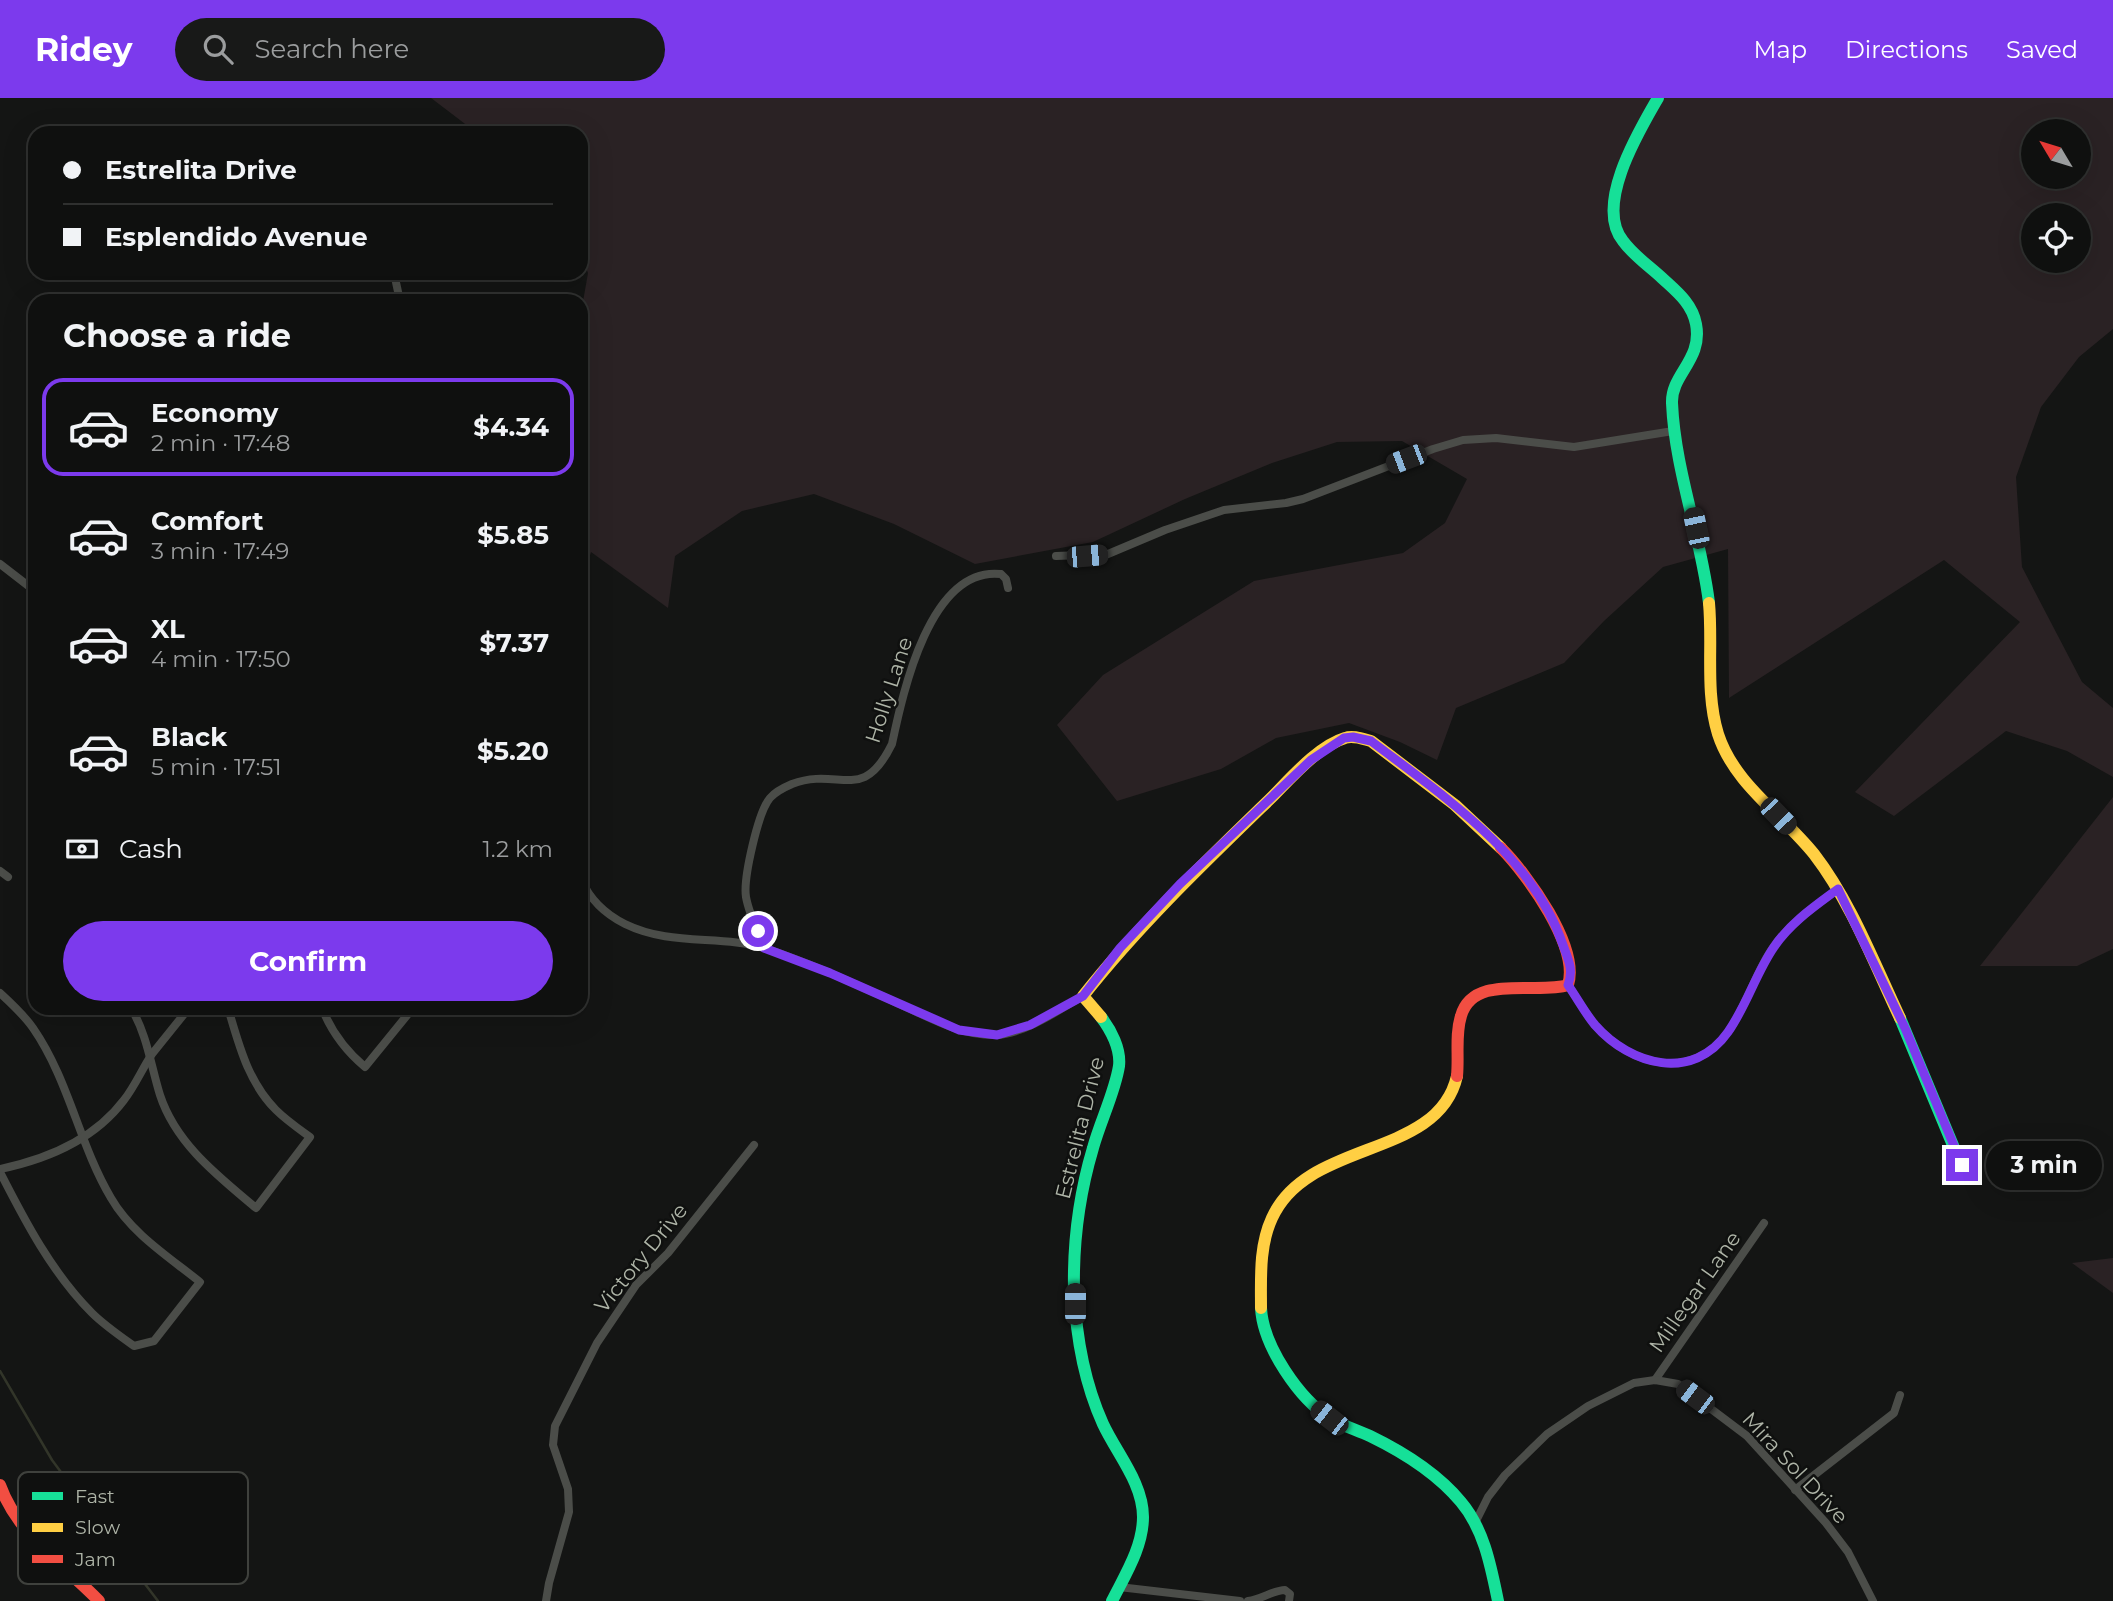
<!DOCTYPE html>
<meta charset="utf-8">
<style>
body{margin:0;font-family:Montserrat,sans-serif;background:#181918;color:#f1f3f6;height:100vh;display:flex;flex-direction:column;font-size:26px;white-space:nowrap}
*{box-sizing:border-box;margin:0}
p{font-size:23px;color:#9b9d9e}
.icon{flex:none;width:38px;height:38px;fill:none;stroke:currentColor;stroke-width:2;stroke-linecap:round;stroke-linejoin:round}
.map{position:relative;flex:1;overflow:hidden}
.side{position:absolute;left:28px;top:196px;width:560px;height:721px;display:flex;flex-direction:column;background:#0f100f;border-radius:21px;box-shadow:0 7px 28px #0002,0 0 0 2px #2f302f}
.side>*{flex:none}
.top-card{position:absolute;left:28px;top:28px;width:560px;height:154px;border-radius:21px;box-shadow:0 7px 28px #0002,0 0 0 2px #2f302f;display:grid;align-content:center;height:154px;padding:0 35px;background:#0f100f}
.needle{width:46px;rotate:308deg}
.fabs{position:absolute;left:2021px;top:21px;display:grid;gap:14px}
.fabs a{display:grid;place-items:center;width:70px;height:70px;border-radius:50%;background:#0f100f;box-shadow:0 7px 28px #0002,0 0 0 2px #2f302f;font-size:35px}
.end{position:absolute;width:32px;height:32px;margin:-16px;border:9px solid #7c3aed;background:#fff;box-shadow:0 0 0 4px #fff}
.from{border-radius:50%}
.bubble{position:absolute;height:49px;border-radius:24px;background:#0f100f;box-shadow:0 7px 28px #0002,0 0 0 2px #2f302f;font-size:23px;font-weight:700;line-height:49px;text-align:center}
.car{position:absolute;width:21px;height:42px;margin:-21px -10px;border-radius:9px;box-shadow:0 0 5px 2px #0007;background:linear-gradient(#222 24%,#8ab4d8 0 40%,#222 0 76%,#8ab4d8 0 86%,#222 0)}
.top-card b{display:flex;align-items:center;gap:24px;height:66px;font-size:26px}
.top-card b+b{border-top:2px solid #2f302f}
.top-card i{width:18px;height:18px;background:#f1f3f6}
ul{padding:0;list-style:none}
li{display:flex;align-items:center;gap:21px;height:98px;margin:0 14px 10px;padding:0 21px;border:4px solid transparent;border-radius:21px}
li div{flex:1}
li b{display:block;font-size:26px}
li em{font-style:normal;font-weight:700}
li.current{border-color:#7c3aed}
li>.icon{width:63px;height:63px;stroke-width:1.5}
h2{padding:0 35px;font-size:32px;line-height:84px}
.pay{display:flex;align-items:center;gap:18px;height:77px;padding:0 35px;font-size:26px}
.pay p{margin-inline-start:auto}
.button{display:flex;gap:14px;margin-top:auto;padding:14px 35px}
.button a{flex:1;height:80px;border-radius:42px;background:#7c3aed;color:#fff;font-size:28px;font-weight:700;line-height:80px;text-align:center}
header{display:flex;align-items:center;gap:42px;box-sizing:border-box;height:98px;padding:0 35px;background:#7c3aed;color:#fff}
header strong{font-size:33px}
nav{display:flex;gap:38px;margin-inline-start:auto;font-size:24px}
.search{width:490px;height:63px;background:#181918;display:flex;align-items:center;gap:18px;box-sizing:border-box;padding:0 24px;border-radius:38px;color:#9b9d9e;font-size:26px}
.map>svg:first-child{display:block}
.green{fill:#2a2224;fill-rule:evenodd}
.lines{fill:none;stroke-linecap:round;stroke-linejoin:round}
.stream{stroke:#323529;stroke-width:2.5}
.street{stroke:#4b4d49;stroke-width:8}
.fast{stroke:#16e098;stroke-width:12}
.slow{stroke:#ffcf43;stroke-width:12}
.jam{stroke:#f24e42;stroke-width:12}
.route{stroke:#7c3aed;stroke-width:9}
.labels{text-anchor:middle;stroke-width:5;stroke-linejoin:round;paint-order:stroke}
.street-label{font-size:21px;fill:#aeb4a7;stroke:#0f100f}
.key{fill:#0f100f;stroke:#3f413d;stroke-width:2}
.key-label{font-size:19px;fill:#aeb4a7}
</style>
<header>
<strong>Ridey</strong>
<div class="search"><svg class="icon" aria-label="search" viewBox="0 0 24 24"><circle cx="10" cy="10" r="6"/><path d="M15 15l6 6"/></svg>Search here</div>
<nav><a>Map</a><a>Directions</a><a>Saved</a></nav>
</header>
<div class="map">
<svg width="2113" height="1503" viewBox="0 0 2113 1503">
<rect width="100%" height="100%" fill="#141514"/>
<g class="green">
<path d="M431,0H2113V231L2079,259L2041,309L2016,379L2022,469L2082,584L2113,610V679L2067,653L2006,633L1894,718L1855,694L2020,524L1944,462L1729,600L1728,451L1663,469L1604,523L1564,565L1456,610L1437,662L1400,644L1349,625L1276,640L1221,671L1117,703L1057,627L1103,577L1254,483L1403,455L1445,425L1467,381L1402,343L1337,344L1272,365L1185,401L1093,444L975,466L894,426L814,396L742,413L675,458L668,510L591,454L581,486V215L588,175L581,157V35H477ZM2034,33H2079V79H2034ZM2034,117H2079V163H2034Z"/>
<polygon points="2113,699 2113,851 2077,868 1980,868"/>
<polygon points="2113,1160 2113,1195 2072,1165"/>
</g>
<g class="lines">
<g class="stream">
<polyline points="0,1273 52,1362 121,1455"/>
<polyline points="132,1469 158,1503"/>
</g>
<g class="street">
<polyline points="394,175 400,203"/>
<polyline points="1056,458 1108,456 1165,432 1224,412 1286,405 1303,401 1433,351 1463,342 1496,340 1574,349 1673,333"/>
<polyline points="0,466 35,493"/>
<polyline points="0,773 8,779"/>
<path d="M581,781C590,802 605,816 625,826C672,849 721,836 767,851C810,865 853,885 895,904C927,918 959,938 996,937C1024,936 1059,912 1083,898"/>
<path d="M764,850C758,834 749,816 746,799C743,781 758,714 770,700C775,694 785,689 792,686C840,668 862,707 892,646C903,594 930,468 1001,476L1006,481L1008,490"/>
<path d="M1568,887C1577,900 1585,915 1595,927C1631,968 1693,984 1728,934C1748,906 1756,871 1777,844C1794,823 1816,807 1838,791"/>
<path d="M0,895C12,906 24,917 33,930C69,982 79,1046 111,1100C131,1135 169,1159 200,1184L154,1243L134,1248C120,1238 104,1227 92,1215C52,1175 25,1123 0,1074"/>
<path d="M131,910C147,936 151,968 160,997C176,1046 218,1078 256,1110L310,1039C299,1031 286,1022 276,1012C248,984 239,947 228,910"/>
<path d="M322,910C331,933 346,953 365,969L413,910"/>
<path d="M0,1071C48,1061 94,1042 124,1002C135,988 142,971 152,956C164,941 177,925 189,910"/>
<polyline points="1655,1282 1764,1125"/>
<polyline points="1795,1392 1894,1315 1900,1297"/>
<polyline points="1475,1425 1488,1399 1505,1377 1547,1336 1588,1308 1634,1285 1655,1282 1678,1286 1747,1338 1826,1425 1848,1454 1873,1503"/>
<polyline points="1119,1489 1240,1503"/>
<polyline points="546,1503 549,1485 569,1414 568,1391 553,1347 555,1328 597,1245 636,1187 668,1155 754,1047"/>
<path d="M1248,1503C1262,1501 1274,1492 1285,1492L1290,1496L1289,1503"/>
</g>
<g class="fast">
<path d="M1658,0C1639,33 1594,107 1623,143C1633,157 1649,168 1662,180C1676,193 1692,205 1696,226C1703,262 1671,276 1672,305C1675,373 1701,438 1709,505"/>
<path d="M1101,919C1111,932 1121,951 1119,968C1115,994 1100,1024 1093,1050C1079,1097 1073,1143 1074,1192C1076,1238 1084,1284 1103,1326C1117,1356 1143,1385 1143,1419C1143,1449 1125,1477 1112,1503"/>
<polyline points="1900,920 1967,1081"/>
<path d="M1261,1210C1263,1248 1299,1301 1331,1321C1343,1328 1357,1332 1370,1338C1403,1354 1437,1375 1461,1404C1484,1431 1491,1469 1498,1503"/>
</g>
<g class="slow">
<path d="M1709,505C1713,548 1705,594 1718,636C1734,686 1782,716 1814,756C1851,804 1874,865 1900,920"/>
<path d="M1101,919L1083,898C1140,826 1205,764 1271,700C1290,681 1318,648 1345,640C1353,637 1363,641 1371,643L1455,707L1501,750"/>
<path d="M1261,1210C1261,1180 1259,1148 1272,1120C1308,1040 1438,1062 1457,978"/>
</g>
<g class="jam">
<path d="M1457,978C1459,958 1455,937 1461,918C1473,875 1536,897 1568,887C1580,849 1527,776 1501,750"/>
<path d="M0,1387C18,1437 63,1466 99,1503"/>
</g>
</g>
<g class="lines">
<path class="route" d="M758,833L764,850L830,875L959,932L997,937L1030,927L1083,898L1120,850L1180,786L1311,662L1344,640L1353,639L1371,643C1442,697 1533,757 1563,847C1568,861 1574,872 1568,887C1577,900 1585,915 1595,927C1631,968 1693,984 1728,934C1747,907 1756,875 1774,849C1790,825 1815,808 1838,791L1905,930L1962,1067"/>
</g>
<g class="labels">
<g class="street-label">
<text transform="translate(889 592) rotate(-72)" y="7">Holly Lane</text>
<text transform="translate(1080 1030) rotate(-76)" y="7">Estrelita Drive</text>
<text transform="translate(641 1160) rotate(-51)" y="7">Victory Drive</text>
<text transform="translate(1695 1194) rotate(-55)" y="7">Millegar Lane</text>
<text transform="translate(1795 1370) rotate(47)" y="7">Mira Sol Drive</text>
</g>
</g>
<rect x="18" y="1374" width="230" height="112" rx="10" class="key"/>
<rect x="32" y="1394" width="31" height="8" fill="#16e098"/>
<rect x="32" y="1425" width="31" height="9" fill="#ffcf43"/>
<rect x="32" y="1457" width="31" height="8" fill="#f24e42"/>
<g class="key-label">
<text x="75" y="1405">Fast</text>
<text x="75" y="1436">Slow</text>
<text x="75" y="1468">Jam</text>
</g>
</svg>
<div class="fabs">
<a><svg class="needle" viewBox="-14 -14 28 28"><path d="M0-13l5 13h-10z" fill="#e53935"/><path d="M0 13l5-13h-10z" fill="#9b9d9e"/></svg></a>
<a><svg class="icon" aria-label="locate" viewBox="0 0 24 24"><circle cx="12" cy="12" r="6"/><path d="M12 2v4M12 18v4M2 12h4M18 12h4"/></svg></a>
</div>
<i class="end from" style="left:758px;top:833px"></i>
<i class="end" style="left:1962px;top:1067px"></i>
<div class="bubble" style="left:1986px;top:1043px;width:116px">3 min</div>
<i class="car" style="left:1406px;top:361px;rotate:249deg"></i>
<i class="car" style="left:1696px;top:430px;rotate:348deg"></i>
<i class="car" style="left:1087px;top:458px;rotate:85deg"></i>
<i class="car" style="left:1778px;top:718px;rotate:136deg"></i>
<i class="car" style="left:1075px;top:1206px;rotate:0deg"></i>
<i class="car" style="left:1695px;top:1299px;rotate:307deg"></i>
<i class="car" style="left:1329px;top:1320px;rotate:308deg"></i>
<div class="top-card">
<b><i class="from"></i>Estrelita Drive</b>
<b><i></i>Esplendido Avenue</b>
</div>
<section class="side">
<h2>Choose a ride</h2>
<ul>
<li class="current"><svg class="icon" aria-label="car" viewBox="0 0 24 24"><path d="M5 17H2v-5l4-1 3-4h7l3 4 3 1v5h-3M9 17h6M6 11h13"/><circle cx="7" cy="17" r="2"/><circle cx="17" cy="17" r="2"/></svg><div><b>Economy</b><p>2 min · 17:48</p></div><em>$4.34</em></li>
<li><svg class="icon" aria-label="car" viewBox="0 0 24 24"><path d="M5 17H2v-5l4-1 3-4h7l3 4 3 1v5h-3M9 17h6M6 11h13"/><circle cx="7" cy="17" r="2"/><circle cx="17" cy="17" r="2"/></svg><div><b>Comfort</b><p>3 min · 17:49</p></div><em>$5.85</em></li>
<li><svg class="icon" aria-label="car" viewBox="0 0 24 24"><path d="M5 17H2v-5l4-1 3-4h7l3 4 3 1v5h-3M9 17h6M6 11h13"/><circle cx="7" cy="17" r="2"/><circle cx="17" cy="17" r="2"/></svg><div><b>XL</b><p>4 min · 17:50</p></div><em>$7.37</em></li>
<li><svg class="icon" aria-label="car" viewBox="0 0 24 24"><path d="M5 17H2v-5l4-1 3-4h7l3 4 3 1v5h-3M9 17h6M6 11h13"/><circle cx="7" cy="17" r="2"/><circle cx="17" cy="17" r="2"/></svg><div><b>Black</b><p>5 min · 17:51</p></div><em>$5.20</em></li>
</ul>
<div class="pay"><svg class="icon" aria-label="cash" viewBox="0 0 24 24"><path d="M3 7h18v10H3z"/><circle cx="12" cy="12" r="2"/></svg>Cash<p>1.2 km</p></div>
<div class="button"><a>Confirm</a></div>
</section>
</div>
